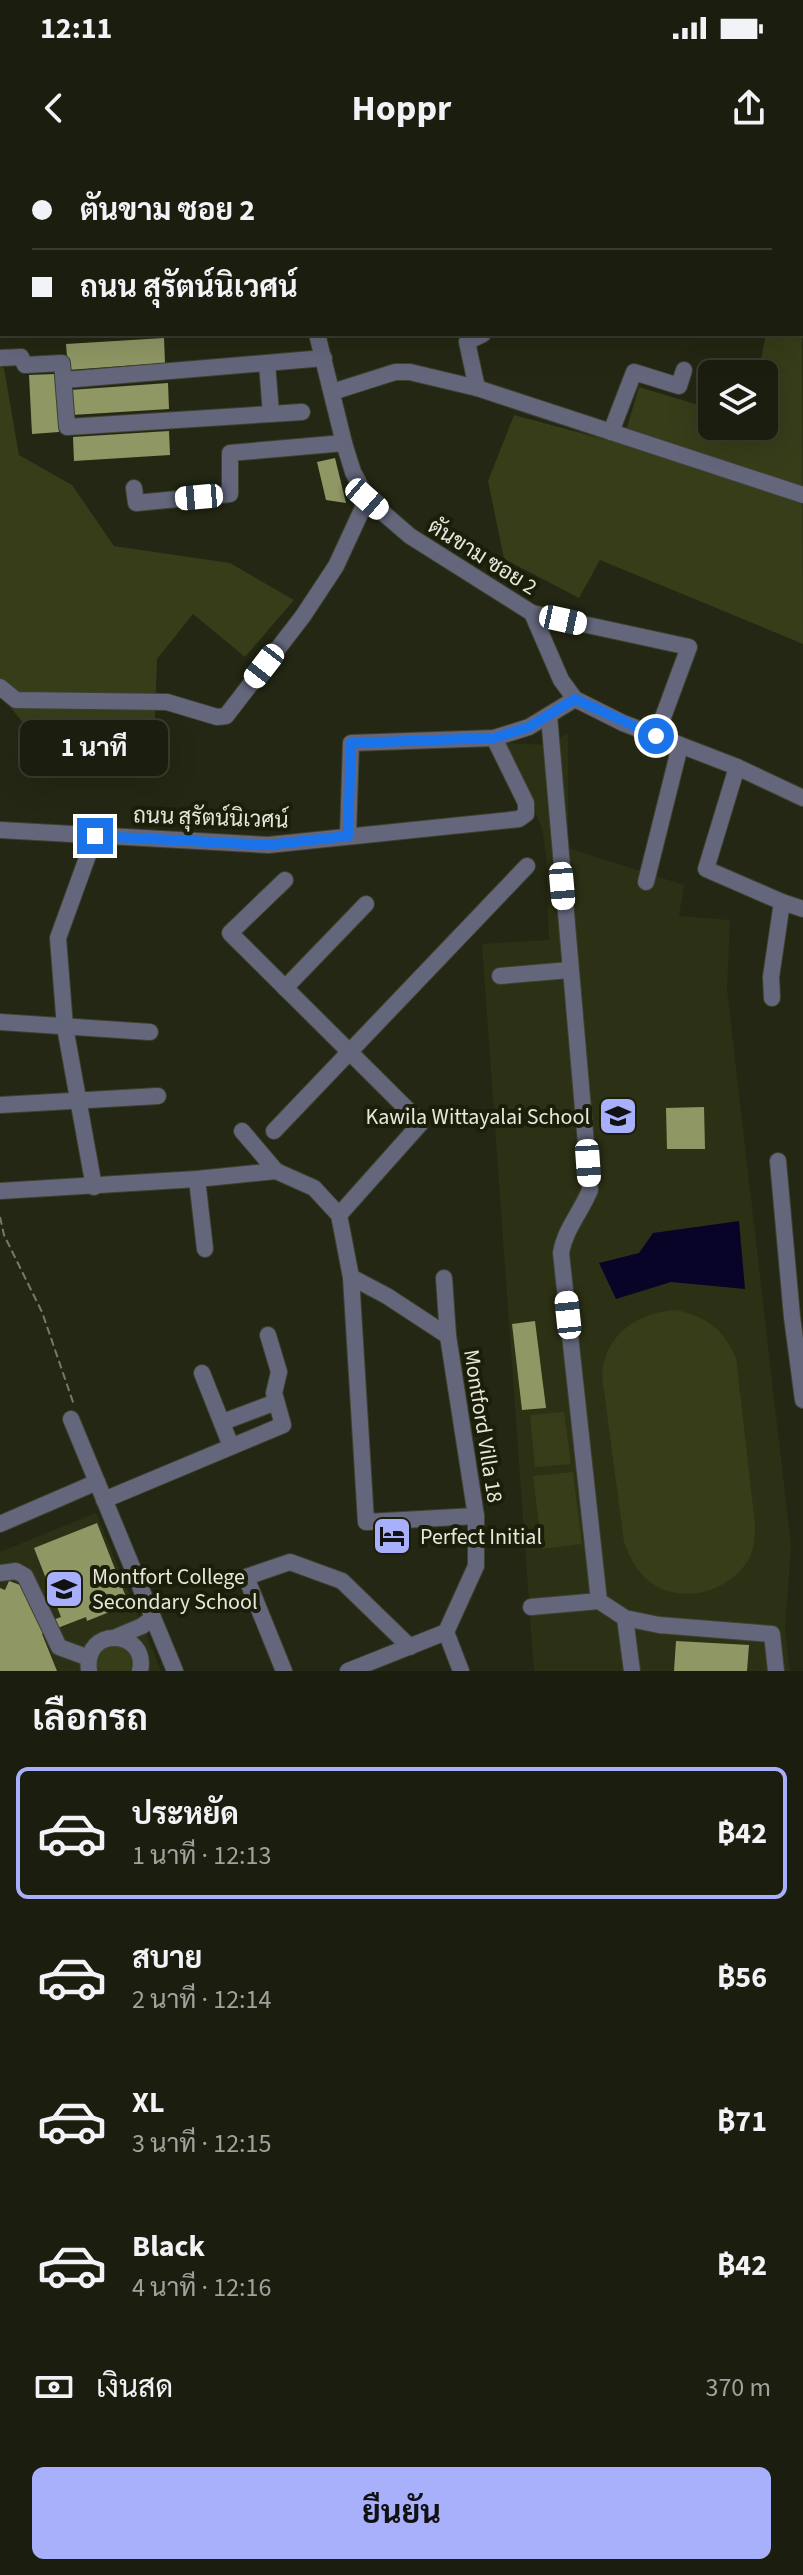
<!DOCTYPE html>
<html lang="th">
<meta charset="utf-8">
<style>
body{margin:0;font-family:"Source Sans 3",Sarabun,sans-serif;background:#282a1c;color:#f1f3f6;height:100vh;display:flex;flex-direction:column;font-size:30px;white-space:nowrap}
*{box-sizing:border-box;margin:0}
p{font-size:26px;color:#a0a29e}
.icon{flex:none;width:44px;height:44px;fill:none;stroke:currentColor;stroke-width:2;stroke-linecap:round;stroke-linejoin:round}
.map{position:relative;height:1511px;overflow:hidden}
.drawer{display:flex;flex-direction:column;background:#1b1d0e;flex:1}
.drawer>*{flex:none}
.guide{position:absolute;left:0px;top:0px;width:804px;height:176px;box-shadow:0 8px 32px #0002,0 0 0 2px #393b2e;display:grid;align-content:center;height:176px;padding:0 32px;background:#1b1d0e}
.fabs{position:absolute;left:698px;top:200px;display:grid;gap:16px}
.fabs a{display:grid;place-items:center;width:80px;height:80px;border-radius:12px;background:#1b1d0e;box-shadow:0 8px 32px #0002,0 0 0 2px #393b2e;font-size:40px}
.end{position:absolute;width:36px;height:36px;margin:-18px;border:10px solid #1a73e8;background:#fff;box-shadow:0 0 0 4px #fff}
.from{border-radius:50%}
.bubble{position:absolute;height:56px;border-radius:12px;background:#1b1d0e;box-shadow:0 8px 32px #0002,0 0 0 2px #393b2e;font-size:26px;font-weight:700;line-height:56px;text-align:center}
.car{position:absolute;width:24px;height:48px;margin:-24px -12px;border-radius:10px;box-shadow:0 0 6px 2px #0007;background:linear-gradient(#fff 24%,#345 0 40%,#fff 0 76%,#345 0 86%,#fff 0)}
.guide b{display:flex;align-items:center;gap:28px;height:76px;font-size:30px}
.guide b+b{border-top:2px solid #393b2e}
.guide i{width:20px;height:20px;background:#f1f3f6}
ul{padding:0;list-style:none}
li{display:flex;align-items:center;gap:24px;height:132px;margin:0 16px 12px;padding:0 16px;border:4px solid transparent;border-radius:12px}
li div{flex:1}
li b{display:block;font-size:30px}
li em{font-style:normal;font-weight:700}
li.selected{border-color:#a8b0fc}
li>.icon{width:72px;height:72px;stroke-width:1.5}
h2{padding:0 32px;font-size:36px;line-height:96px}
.pay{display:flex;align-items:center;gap:20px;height:88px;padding:0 32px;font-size:30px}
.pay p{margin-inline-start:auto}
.button{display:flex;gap:16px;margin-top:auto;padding:16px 32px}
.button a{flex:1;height:92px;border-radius:12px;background:#a8b0fc;color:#111;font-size:32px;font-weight:700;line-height:92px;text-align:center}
.status{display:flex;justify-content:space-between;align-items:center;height:56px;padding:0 40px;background:#1b1d0e;direction:ltr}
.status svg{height:22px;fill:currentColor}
header{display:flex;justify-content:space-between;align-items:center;height:104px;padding:0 32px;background:#1b1d0e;font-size:36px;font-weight:700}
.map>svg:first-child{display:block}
.built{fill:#2c3115}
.green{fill:#373c19}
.water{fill:#070428}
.building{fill:#8f9765}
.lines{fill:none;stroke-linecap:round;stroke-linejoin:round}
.minor-casing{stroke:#3f422f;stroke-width:18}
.path{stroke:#767968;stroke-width:2;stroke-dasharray:8 4;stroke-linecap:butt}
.minor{stroke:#64677c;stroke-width:16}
.route{stroke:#1a73e8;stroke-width:10}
.labels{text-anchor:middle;stroke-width:8;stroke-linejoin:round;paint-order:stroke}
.street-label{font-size:22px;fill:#e5e8db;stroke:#1b1e09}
.poi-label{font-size:22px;fill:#e5e8db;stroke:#1b1e09;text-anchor:start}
</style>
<div class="status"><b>12:11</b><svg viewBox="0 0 49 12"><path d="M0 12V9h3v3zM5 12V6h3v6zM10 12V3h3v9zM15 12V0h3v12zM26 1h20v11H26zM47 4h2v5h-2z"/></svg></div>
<header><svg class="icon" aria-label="back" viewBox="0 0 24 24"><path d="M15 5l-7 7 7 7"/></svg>Hoppr<svg class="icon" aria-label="share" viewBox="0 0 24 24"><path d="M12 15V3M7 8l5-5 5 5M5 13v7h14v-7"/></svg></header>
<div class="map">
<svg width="803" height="1511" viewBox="0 0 803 1511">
<rect width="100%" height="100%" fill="#242713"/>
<g class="built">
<polygon points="568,573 568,688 684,725 679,756 730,760 727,830 791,1386 785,1468 790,1511 534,1511 482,784 549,780 546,695 542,668 504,583 550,585"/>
<polygon points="96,1353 161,1511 0,1511 0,1392"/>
</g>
<g class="green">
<polygon points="802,135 803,484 600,400 579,438 504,399 488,321 514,255 622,284 639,227 712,249 712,266 764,266 764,214 758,214 766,174 802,174"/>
<polygon points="0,206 4,208 19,295 72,325 114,386 230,403 294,440 245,497 193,454 157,499 154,587 30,571 0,535"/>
<path d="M677,1150C708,1158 722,1168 736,1198L755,1364C755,1379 754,1393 745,1405C721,1436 676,1444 646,1419C635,1409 629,1395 624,1382L602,1216C604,1175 637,1152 677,1150Z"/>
<polygon points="564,1252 571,1304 535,1307 530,1255"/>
<polygon points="573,1312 582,1384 542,1389 533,1316"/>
<polygon points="118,1484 131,1496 132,1511 98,1511 96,1498 101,1486"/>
</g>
<polygon class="water" points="739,1061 745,1129 671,1122 616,1139 599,1103 639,1093 653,1073"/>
<g class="building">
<polygon points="164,178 165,203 68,210 66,184"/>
<polygon points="55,214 59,272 32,274 29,215"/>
<polygon points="168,223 169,249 72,255 70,230"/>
<polygon points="169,271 170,295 74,301 73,277"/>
<polygon points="335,298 346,343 326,340 317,302"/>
<polygon points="704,947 705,989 667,989 666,948"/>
<polygon points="535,1161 546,1248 522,1250 512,1164"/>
<polygon points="97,1363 126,1437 122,1438 124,1442 110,1448 112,1451 87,1461 86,1457 42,1474 57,1511 0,1511 0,1428 5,1430 9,1421 23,1426 39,1465 61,1457 34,1388"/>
<polygon points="676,1481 749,1485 747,1511 674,1511"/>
</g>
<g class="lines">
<g class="minor-casing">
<g id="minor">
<polyline points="139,0 140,2"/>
<polyline points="195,0 198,2"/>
<polyline points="609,0 613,2"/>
<polyline points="487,2 488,0"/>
<polyline points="317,174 344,283 353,312 367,339 410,376 532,453 561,520 575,539 623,563 737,607 803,638"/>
<polyline points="0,198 21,197 25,205 62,203 67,267 302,252"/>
<polyline points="267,203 271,254"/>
<polyline points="64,220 324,198"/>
<polyline points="477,228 467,182 483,174"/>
<polyline points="332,232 395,212 410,212 477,228 803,335"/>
<polyline points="611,272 634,212 679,226 684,210"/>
<polyline points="134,328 136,343 230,334 230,293 344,283"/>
<polyline points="532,453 689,487 656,576"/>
<polyline points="0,527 16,540 167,542 217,557 226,556 303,456 336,406 367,339"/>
<path d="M549,556L590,1030C581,1052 565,1069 561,1093L599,1441L625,1458L659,1465L772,1474L776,1511"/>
<polyline points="737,607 706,709 782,742 803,749"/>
<polyline points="0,670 268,685 519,659 526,654 526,643 494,578"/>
<polyline points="348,676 351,583 494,578 529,567 575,539"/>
<polyline points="285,720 230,773 421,963 339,1055"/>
<polyline points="646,722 680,586"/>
<polyline points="500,816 570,810"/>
<polyline points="285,828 366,744"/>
<polyline points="772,838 771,817 782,742"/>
<polyline points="0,862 150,872"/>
<polyline points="0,945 158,936"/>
<polyline points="242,971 276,1011"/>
<polyline points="274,971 527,706"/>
<polyline points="778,1001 792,1157 803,1240"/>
<polyline points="197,1019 205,1089"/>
<polyline points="94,1027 65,867 58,778 95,676"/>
<polyline points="0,1031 197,1019 276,1011 314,1028 339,1055 351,1117 387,1136 448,1176 476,1356 476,1406 446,1472 461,1511"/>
<polyline points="351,1117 366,1362 476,1356"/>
<polyline points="444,1118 448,1176"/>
<polyline points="202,1213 231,1286"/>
<polyline points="71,1259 175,1511"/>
<polyline points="223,1262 276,1242"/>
<polyline points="104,1340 283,1265 274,1233 279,1212 268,1175"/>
<polyline points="0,1364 97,1322"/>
<polyline points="0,1413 16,1411 25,1416 59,1487 89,1498"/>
<polyline points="531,1447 599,1441"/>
<polyline points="625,1458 632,1511"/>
<polyline points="116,1477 142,1466 153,1458"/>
<path d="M89,1511C83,1464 149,1470 140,1511"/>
<polyline points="284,1511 246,1417 290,1402 342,1421 410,1487"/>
<polyline points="348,1511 446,1472"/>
</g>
</g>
<polyline class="path" points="0,1057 4,1075 42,1152 74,1245"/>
<use href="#minor" class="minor"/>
</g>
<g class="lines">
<polyline class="route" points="95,676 268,685 348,676 351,583 494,578 529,567 575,539 656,576"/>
</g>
<defs>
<g id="school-square" transform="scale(2)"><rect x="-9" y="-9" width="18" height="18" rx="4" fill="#a8b0fc" stroke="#1b1e09"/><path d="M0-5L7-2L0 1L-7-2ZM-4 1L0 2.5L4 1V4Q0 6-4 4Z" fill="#111"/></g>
<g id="hotel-square" transform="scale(2)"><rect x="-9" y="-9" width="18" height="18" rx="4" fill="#a8b0fc" stroke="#1b1e09"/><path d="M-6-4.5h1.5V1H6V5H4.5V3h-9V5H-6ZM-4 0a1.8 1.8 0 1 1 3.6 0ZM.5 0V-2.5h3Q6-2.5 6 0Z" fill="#111"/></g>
</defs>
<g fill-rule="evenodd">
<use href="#school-square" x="618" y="956"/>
<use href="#hotel-square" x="392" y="1376"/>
<use href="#school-square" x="64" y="1429"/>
</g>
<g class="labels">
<g class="street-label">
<text transform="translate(483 396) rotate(32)" y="8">ตันขาม ซอย 2</text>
<text transform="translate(211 657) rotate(2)" y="8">ถนน สุรัตน์นิเวศน์</text>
<text transform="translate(484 1266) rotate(81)" y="8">Montford Villa 18</text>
</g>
<g class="poi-label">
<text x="590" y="964" text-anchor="end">Kawila Wittayalai School</text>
<text x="420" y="1384">Perfect Initial</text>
<text x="92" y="1424">Montfort College<tspan x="92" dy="25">Secondary School</tspan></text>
</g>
</g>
</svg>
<div class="fabs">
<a><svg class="icon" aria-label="layers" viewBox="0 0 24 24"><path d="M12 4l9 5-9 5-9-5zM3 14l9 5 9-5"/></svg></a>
</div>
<i class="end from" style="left:656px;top:576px"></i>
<i class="end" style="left:95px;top:676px"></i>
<div class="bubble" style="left:20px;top:560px;width:148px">1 นาที</div>
<i class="car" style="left:199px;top:337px;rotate:265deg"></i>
<i class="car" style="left:367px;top:339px;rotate:131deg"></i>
<i class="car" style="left:563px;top:460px;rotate:102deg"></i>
<i class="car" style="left:264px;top:506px;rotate:218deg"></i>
<i class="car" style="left:562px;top:726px;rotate:175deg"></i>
<i class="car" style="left:588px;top:1003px;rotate:176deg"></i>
<i class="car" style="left:568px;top:1155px;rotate:354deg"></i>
<div class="guide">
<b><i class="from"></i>ตันขาม ซอย 2</b>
<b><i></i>ถนน สุรัตน์นิเวศน์</b>
</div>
</div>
<section class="drawer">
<h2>เลือกรถ</h2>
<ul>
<li class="selected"><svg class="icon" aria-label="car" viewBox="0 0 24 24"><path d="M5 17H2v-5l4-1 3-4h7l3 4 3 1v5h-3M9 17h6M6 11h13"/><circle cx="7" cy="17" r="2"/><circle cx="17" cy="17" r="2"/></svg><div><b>ประหยัด</b><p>1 นาที · 12:13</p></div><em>฿42</em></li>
<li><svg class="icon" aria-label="car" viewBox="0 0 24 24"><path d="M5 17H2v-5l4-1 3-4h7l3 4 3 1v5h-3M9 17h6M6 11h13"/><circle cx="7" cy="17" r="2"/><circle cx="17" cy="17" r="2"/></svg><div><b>สบาย</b><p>2 นาที · 12:14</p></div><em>฿56</em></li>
<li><svg class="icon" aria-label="car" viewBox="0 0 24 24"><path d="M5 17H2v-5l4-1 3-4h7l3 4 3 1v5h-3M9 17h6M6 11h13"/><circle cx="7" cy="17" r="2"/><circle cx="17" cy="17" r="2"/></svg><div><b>XL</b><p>3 นาที · 12:15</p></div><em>฿71</em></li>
<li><svg class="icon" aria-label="car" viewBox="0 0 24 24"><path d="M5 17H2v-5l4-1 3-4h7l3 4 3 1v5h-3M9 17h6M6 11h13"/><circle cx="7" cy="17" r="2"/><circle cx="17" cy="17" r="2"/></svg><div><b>Black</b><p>4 นาที · 12:16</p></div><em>฿42</em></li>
</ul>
<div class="pay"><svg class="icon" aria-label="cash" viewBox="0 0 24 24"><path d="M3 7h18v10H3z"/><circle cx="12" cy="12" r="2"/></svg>เงินสด<p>370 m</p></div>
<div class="button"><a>ยืนยัน</a></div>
</section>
